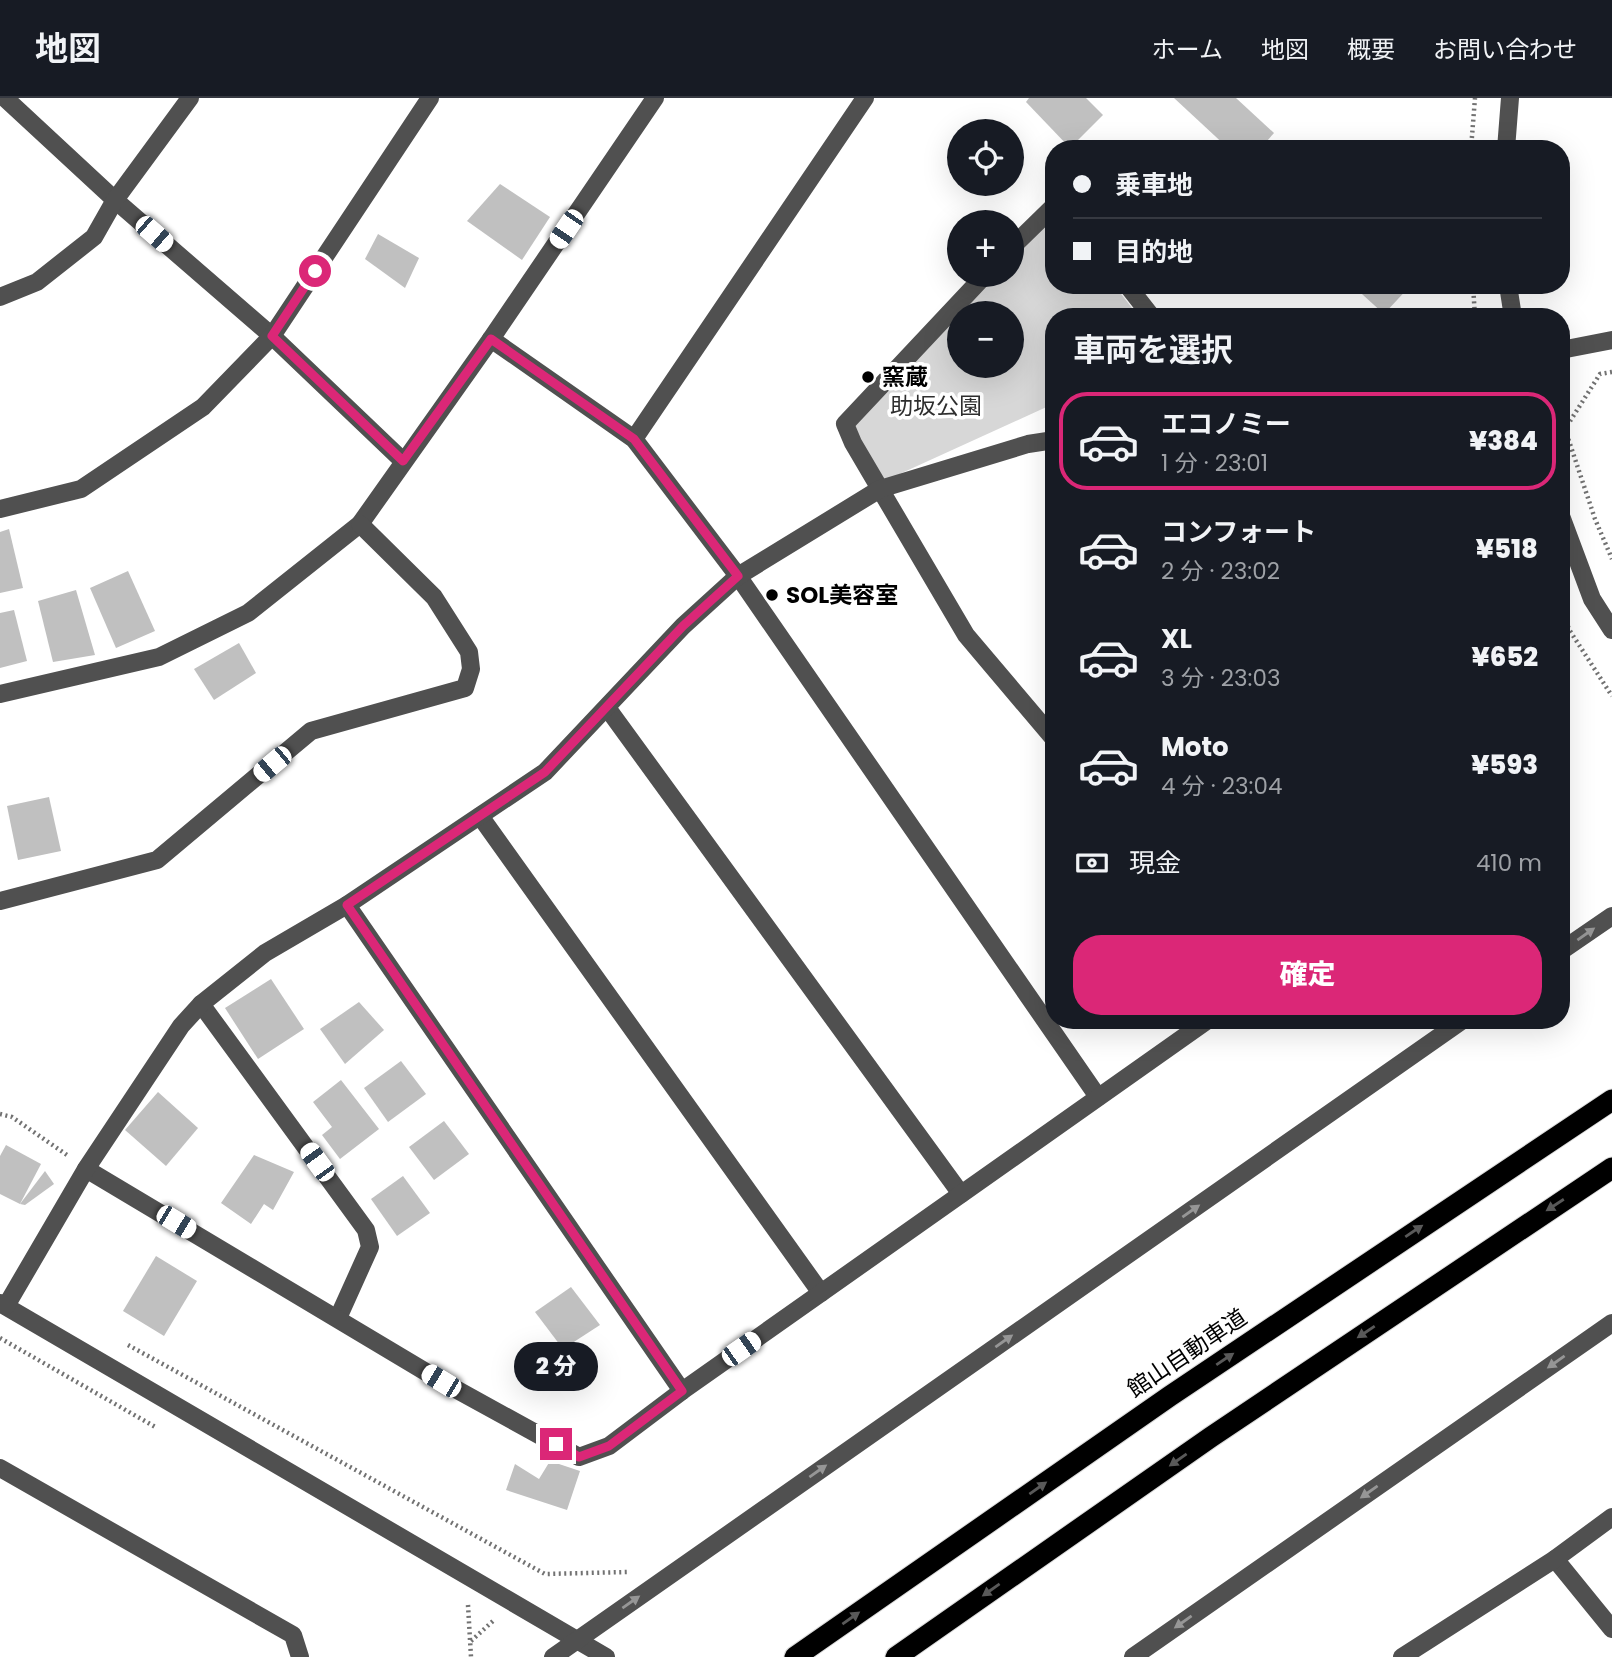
<!DOCTYPE html>
<html lang="ja">
<meta charset="utf-8">
<style>
body{margin:0;font-family:Poppins,"Noto Sans JP",sans-serif;background:#242831;color:#f1f3f6;height:100vh;display:flex;flex-direction:column;font-size:26px;white-space:nowrap}
*{box-sizing:border-box;margin:0}
p{font-size:23px;color:#9ea1a6}
.icon{flex:none;width:38px;height:38px;fill:none;stroke:currentColor;stroke-width:2;stroke-linecap:round;stroke-linejoin:round}
.map{position:relative;flex:1;overflow:hidden}
.details{position:absolute;left:1045px;top:210px;width:525px;height:721px;display:flex;flex-direction:column;background:#171b24;border-radius:28px;box-shadow:0 7px 28px #0002}
.details>*{flex:none}
.banner{position:absolute;left:1045px;top:42px;width:525px;height:154px;border-radius:28px;box-shadow:0 7px 28px #0002;display:grid;align-content:center;height:154px;padding:0 28px;background:#171b24}
.tools{position:absolute;left:947px;top:21px;display:grid;gap:14px}
.tools a{display:grid;place-items:center;width:77px;height:77px;border-radius:50%;background:#171b24;box-shadow:0 7px 28px #0002;font-size:35px}
.end{position:absolute;width:32px;height:32px;margin:-16px;border:9px solid #db2777;background:#fff;box-shadow:0 0 0 4px #fff}
.from{border-radius:50%}
.bubble{position:absolute;height:49px;border-radius:24px;background:#171b24;box-shadow:0 7px 28px #0002;font-size:23px;font-weight:800;line-height:49px;text-align:center}
.car{position:absolute;width:21px;height:42px;margin:-21px -10px;border-radius:9px;box-shadow:0 0 5px 2px #0007;background:linear-gradient(#fff 24%,#345 0 40%,#fff 0 76%,#345 0 86%,#fff 0)}
.banner b{display:flex;align-items:center;gap:24px;height:66px;font-size:26px}
.banner b+b{border-top:2px solid #363941}
.banner i{width:18px;height:18px;background:#f1f3f6}
ul{padding:0;list-style:none}
li{display:flex;align-items:center;gap:21px;height:98px;margin:0 14px 10px;padding:0 14px;border:4px solid transparent;border-radius:28px}
li div{flex:1}
li b{display:block;font-size:26px}
li em{font-style:normal;font-weight:800}
li.on{border-color:#db2777}
li>.icon{width:63px;height:63px;stroke-width:1.5}
h2{padding:0 28px;font-size:32px;line-height:84px}
.pay{display:flex;align-items:center;gap:18px;height:77px;padding:0 28px;font-size:26px}
.pay p{margin-inline-start:auto}
.action{display:flex;gap:14px;margin-top:auto;padding:14px 28px}
.action a{flex:1;height:80px;border-radius:28px;background:#db2777;color:#fff;font-size:28px;font-weight:800;line-height:80px;text-align:center}
header{display:flex;align-items:center;gap:42px;box-sizing:border-box;height:98px;padding:0 35px;background:#171b24;border-bottom:2px solid #363941}
header strong{font-size:33px}
nav{display:flex;gap:38px;margin-inline-start:auto;font-size:24px}
.map>svg:first-child{display:block}
.green{fill:#d7d7d7}
.building{fill:#c0c0c0}
.lines{fill:none;stroke-linecap:round;stroke-linejoin:round}
.highway-casing{stroke:#dbdbdb;stroke-width:23}
.path{stroke:#727272;stroke-width:4.5;stroke-dasharray:2 3.5;stroke-linecap:butt}
.minor{stroke:#505050;stroke-width:18}
.highway{stroke:#000;stroke-width:21}
.oneway{fill:#969696}
.oneway2{fill:#595959}
.route{stroke:#db2777;stroke-width:9}
.poi-dot{fill:#000;stroke:#fff;stroke-width:2.5}
.labels{text-anchor:middle;stroke-width:7;stroke-linejoin:round;paint-order:stroke}
.poi-label{font-size:23px;font-weight:bold;fill:#000;stroke:#fff;text-anchor:start}
.park-label{font-size:23px;fill:#2e2e2e;stroke:#fff}
.street-label{font-size:23px;fill:#000;stroke:#fff}
</style>
<header>
<strong>地図</strong>
<nav><a>ホーム</a><a>地図</a><a>概要</a><a>お問い合わせ</a></nav>
</header>
<div class="map">
<svg width="1612" height="1559" viewBox="0 0 1612 1559">
<rect width="100%" height="100%" fill="#fff"/>
<polygon class="green" points="1052,119 1054,187 1114,187 1139,219 1054,219 1053,306 882,384 852,327 959,216 959,268 1012,268 1012,215 960,215 997,177 1012,177 1012,161"/>
<g class="building">
<polygon points="1029,0 1086,0 1103,17 1070,50 1026,4"/>
<polygon points="1174,0 1236,0 1274,35 1260,51 1229,51"/>
<polygon points="1280,42 1288,51 1272,51"/>
<polygon points="500,86 550,119 522,162 467,123"/>
<polygon points="378,136 419,160 405,190 365,161"/>
<polygon points="1352,187 1411,187 1384,216"/>
<polygon points="9,431 23,490 0,495 0,434"/>
<polygon points="128,473 155,533 116,550 90,490"/>
<polygon points="76,492 95,557 53,564 38,503"/>
<polygon points="14,512 27,563 0,570 0,515"/>
<polygon points="239,545 256,575 214,602 194,571"/>
<polygon points="49,699 61,753 18,762 7,708"/>
<polygon points="271,881 304,931 258,961 225,910"/>
<polygon points="359,904 384,932 345,966 320,931"/>
<polygon points="401,963 426,996 388,1024 364,990"/>
<polygon points="341,982 379,1031 340,1061 322,1037 332,1029 313,1004"/>
<polygon points="158,994 198,1030 166,1068 125,1032"/>
<polygon points="444,1023 469,1056 434,1082 409,1049"/>
<polygon points="6,1047 41,1066 20,1106 0,1096 0,1058"/>
<polygon points="254,1057 294,1074 273,1112 264,1106 251,1126 221,1105"/>
<polygon points="45,1073 54,1086 25,1107 20,1106"/>
<polygon points="403,1078 430,1115 397,1138 371,1101"/>
<polygon points="156,1158 197,1183 164,1238 123,1213"/>
<polygon points="571,1189 600,1227 563,1251 535,1214"/>
<polygon points="550,1363 580,1373 567,1412 506,1392 515,1366 539,1381"/>
</g>
<g class="lines">
<g class="highway-casing">
<g id="highway">
<polyline points="795,1559 1170,1298 1612,1002"/>
<polyline points="896,1559 1211,1339 1612,1070"/>
</g>
</g>
<g class="path">
<polyline points="1471,51 1475,0"/>
<polyline points="1473,187 1475,219"/>
<polyline points="1612,274 1600,276 1565,331 1595,421 1612,461"/>
<polyline points="1561,513 1570,533 1612,598"/>
<polyline points="0,1016 12,1019 67,1057"/>
<polyline points="0,1240 157,1330"/>
<polyline points="128,1247 545,1476 627,1474"/>
<polyline points="468,1507 471,1559"/>
<polyline points="471,1543 493,1523"/>
</g>
<g class="minor">
<polyline points="5,0 115,102 272,238 403,363"/>
<polyline points="1506,51 1510,0"/>
<polyline points="1012,149 1054,108"/>
<polyline points="985,177 845,326 853,345 966,537 1054,641"/>
<polyline points="1127,187 1152,219"/>
<polyline points="1508,187 1513,219"/>
<polyline points="0,199 37,184 94,139 115,102 190,0"/>
<polyline points="491,241 634,341 738,478 1098,999"/>
<polyline points="1561,252 1612,242"/>
<polyline points="634,341 865,0"/>
<polyline points="0,411 81,391 203,309 272,238 430,0"/>
<polyline points="1561,418 1592,501 1612,532"/>
<polyline points="0,596 159,559 248,515 360,426 491,241 655,0"/>
<polyline points="608,611 961,1096"/>
<polyline points="480,718 821,1195"/>
<polyline points="0,803 157,762 311,633 465,590 471,571 469,554 434,499 360,426"/>
<polyline points="347,807 682,1293"/>
<polyline points="1561,853 1612,818"/>
<polyline points="201,906 366,1132 370,1149 338,1220"/>
<polyline points="86,1071 441,1283 579,1359 609,1348 682,1293 1208,922"/>
<polyline points="0,1205 606,1559"/>
<polyline points="6,1208 86,1071 181,928 201,906 265,855 347,807 545,674 683,528 738,478 880,391 1028,346 1054,342"/>
<polyline points="0,1370 293,1537 300,1559"/>
<polyline points="1555,1461 1612,1531"/>
<polyline points="553,1559 1463,922"/>
<polyline points="1133,1559 1612,1225"/>
<polyline points="1402,1559 1555,1461 1612,1419"/>
</g>
<use href="#highway" class="highway"/>
</g>
<defs><path id="oneway-solid" d="M-6-.8H1V-3.2L6.5 0L1 3.2V.8H-6Z" transform="scale(1.75)"/></defs>
<g class="oneway">
<use href="#oneway-solid" transform="translate(1586 836) rotate(-35)"/>
<use href="#oneway-solid" transform="translate(1191 1113) rotate(-35)"/>
<use href="#oneway-solid" transform="translate(1004 1243) rotate(-35)"/>
<use href="#oneway-solid" transform="translate(1556 1264) rotate(145)"/>
<use href="#oneway-solid" transform="translate(818 1373) rotate(-35)"/>
<use href="#oneway-solid" transform="translate(1369 1394) rotate(145)"/>
<use href="#oneway-solid" transform="translate(631 1504) rotate(-35)"/>
<use href="#oneway-solid" transform="translate(1183 1524) rotate(145)"/>
</g>
<g class="oneway2">
<use href="#oneway-solid" transform="translate(1555 1107) rotate(147)"/>
<use href="#oneway-solid" transform="translate(1414 1133) rotate(-34)"/>
<use href="#oneway-solid" transform="translate(1366 1234) rotate(146)"/>
<use href="#oneway-solid" transform="translate(1225 1261) rotate(-34)"/>
<use href="#oneway-solid" transform="translate(1178 1362) rotate(145)"/>
<use href="#oneway-solid" transform="translate(1038 1390) rotate(-35)"/>
<use href="#oneway-solid" transform="translate(991 1492) rotate(145)"/>
<use href="#oneway-solid" transform="translate(851 1520) rotate(-35)"/>
</g>
<g class="lines">
<polyline class="route" points="315,173 272,238 403,363 491,241 634,341 738,478 683,528 545,674 347,807 682,1293 609,1348 579,1359 556,1346"/>
</g>
<g class="poi-dot">
<circle cx="868" cy="279" r="7"/>
<circle cx="772" cy="497" r="7"/>
</g>
<g class="labels">
<g class="poi-label">
<text x="882" y="287">窯蔵</text>
<text x="786" y="505">SOL美容室</text>
</g>
<g class="park-label">
<text x="936" y="316">助坂公園</text>
</g>
<g class="street-label">
<text transform="translate(1187 1255) rotate(-34)" y="8">館山自動車道</text>
</g>
</g>
</svg>
<div class="tools">
<a><svg class="icon" aria-label="locate" viewBox="0 0 24 24"><circle cx="12" cy="12" r="6"/><path d="M12 2v4M12 18v4M2 12h4M18 12h4"/></svg></a>
<a>+</a>
<a>−</a>
</div>
<i class="end from" style="left:315px;top:173px"></i>
<i class="end" style="left:556px;top:1346px"></i>
<div class="bubble" style="left:514px;top:1244px;width:84px">2 分</div>
<i class="car" style="left:566px;top:131px;rotate:214deg"></i>
<i class="car" style="left:154px;top:136px;rotate:131deg"></i>
<i class="car" style="left:272px;top:666px;rotate:230deg"></i>
<i class="car" style="left:317px;top:1064px;rotate:324deg"></i>
<i class="car" style="left:176px;top:1124px;rotate:121deg"></i>
<i class="car" style="left:741px;top:1251px;rotate:55deg"></i>
<i class="car" style="left:441px;top:1283px;rotate:301deg"></i>
<div class="banner">
<b><i class="from"></i>乗車地</b>
<b><i></i>目的地</b>
</div>
<section class="details">
<h2>車両を選択</h2>
<ul>
<li class="on"><svg class="icon" aria-label="car" viewBox="0 0 24 24"><path d="M5 17H2v-5l4-1 3-4h7l3 4 3 1v5h-3M9 17h6M6 11h13"/><circle cx="7" cy="17" r="2"/><circle cx="17" cy="17" r="2"/></svg><div><b>エコノミー</b><p>1 分 · 23:01</p></div><em>¥384</em></li>
<li><svg class="icon" aria-label="car" viewBox="0 0 24 24"><path d="M5 17H2v-5l4-1 3-4h7l3 4 3 1v5h-3M9 17h6M6 11h13"/><circle cx="7" cy="17" r="2"/><circle cx="17" cy="17" r="2"/></svg><div><b>コンフォート</b><p>2 分 · 23:02</p></div><em>¥518</em></li>
<li><svg class="icon" aria-label="car" viewBox="0 0 24 24"><path d="M5 17H2v-5l4-1 3-4h7l3 4 3 1v5h-3M9 17h6M6 11h13"/><circle cx="7" cy="17" r="2"/><circle cx="17" cy="17" r="2"/></svg><div><b>XL</b><p>3 分 · 23:03</p></div><em>¥652</em></li>
<li><svg class="icon" aria-label="car" viewBox="0 0 24 24"><path d="M5 17H2v-5l4-1 3-4h7l3 4 3 1v5h-3M9 17h6M6 11h13"/><circle cx="7" cy="17" r="2"/><circle cx="17" cy="17" r="2"/></svg><div><b>Moto</b><p>4 分 · 23:04</p></div><em>¥593</em></li>
</ul>
<div class="pay"><svg class="icon" aria-label="cash" viewBox="0 0 24 24"><path d="M3 7h18v10H3z"/><circle cx="12" cy="12" r="2"/></svg>現金<p>410 m</p></div>
<div class="action"><a>確定</a></div>
</section>
</div>
